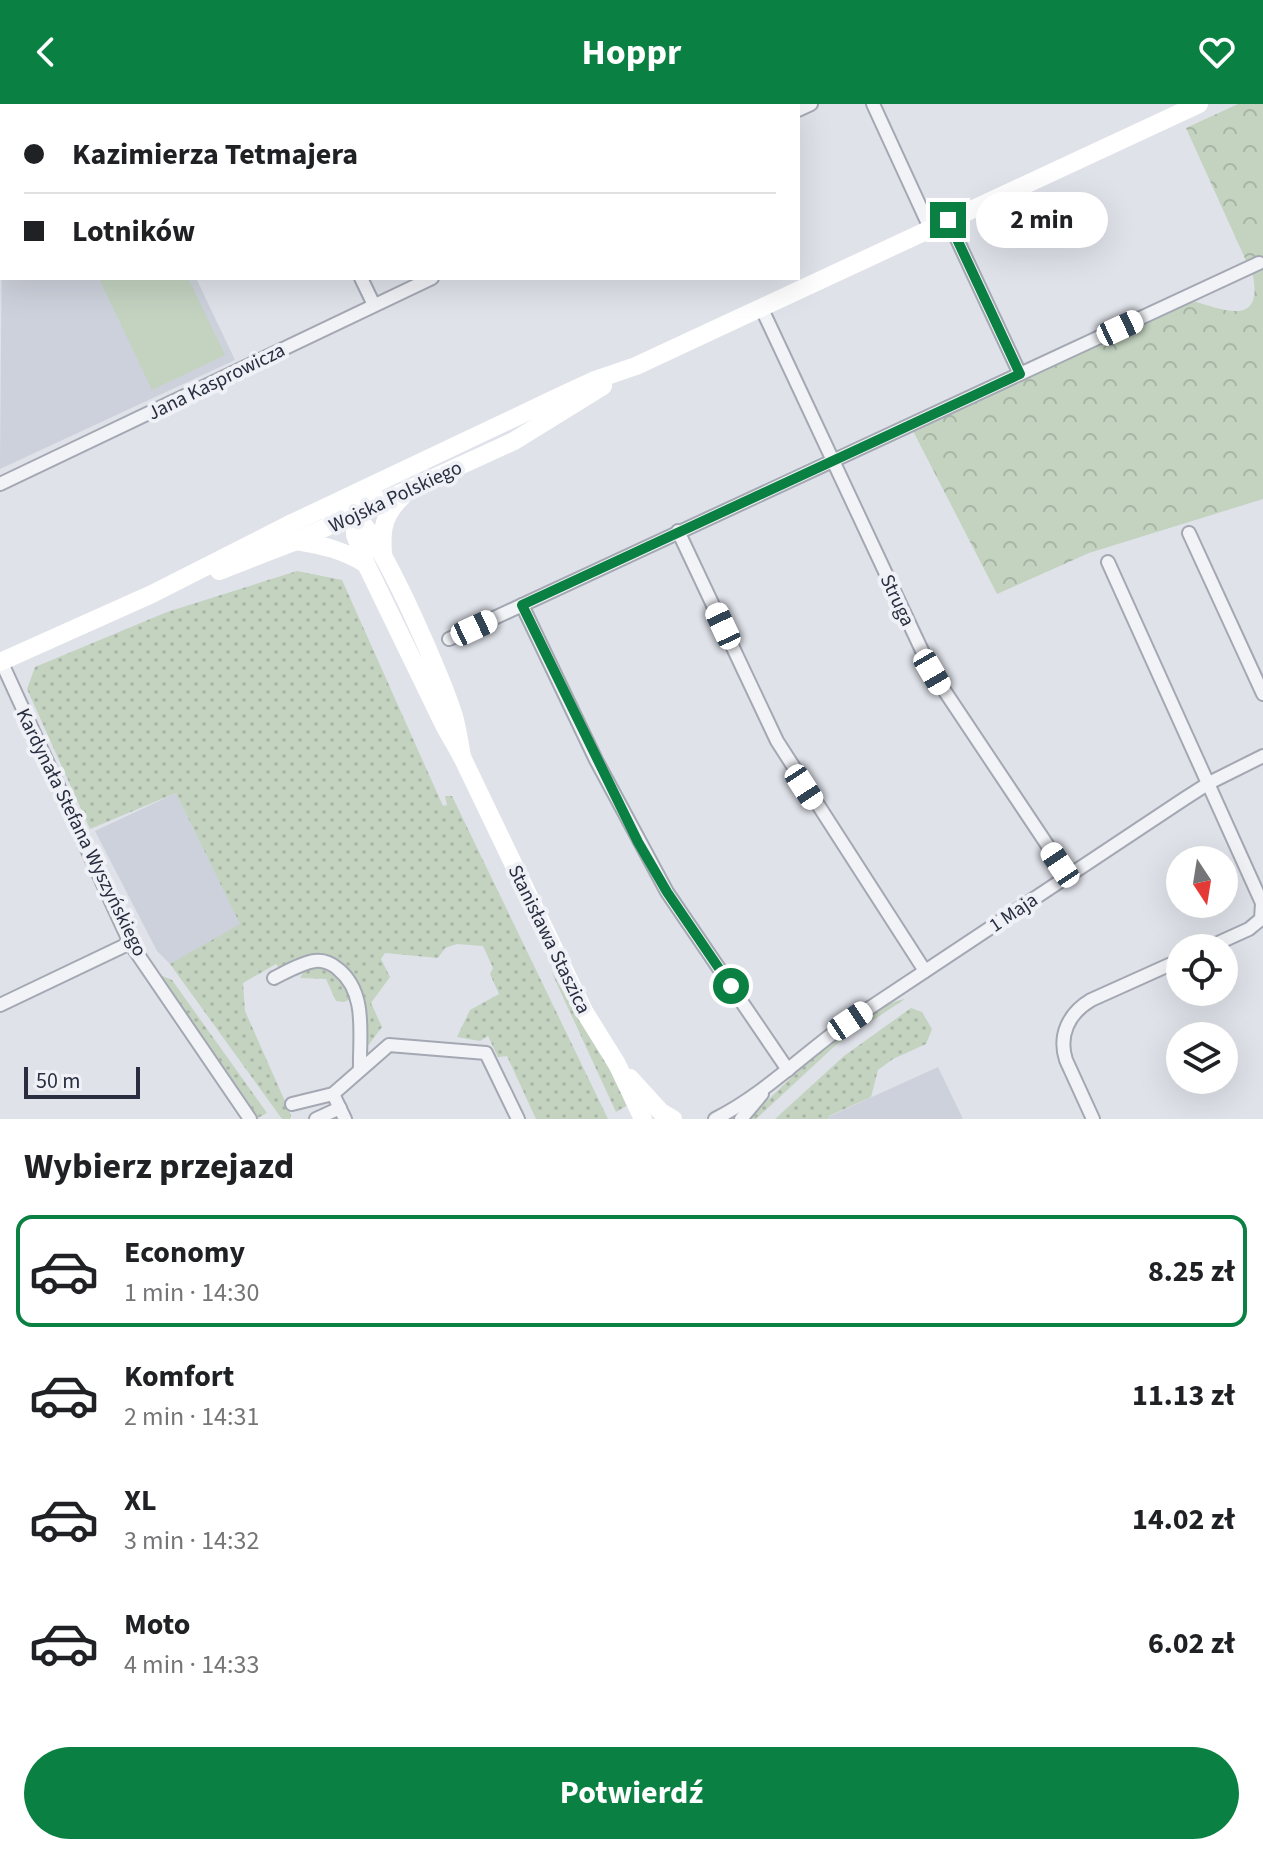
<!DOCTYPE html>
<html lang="pl">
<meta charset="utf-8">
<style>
body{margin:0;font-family:"Source Sans 3",sans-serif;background:#f2f2f2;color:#202124;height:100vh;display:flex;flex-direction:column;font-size:30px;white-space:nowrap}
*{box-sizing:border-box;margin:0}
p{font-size:26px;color:#757577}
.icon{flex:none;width:44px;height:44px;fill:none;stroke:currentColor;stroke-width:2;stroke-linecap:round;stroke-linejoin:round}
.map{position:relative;height:1015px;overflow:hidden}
.side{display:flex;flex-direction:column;background:#fff;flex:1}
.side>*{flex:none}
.hud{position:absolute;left:0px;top:0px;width:800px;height:176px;box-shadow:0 8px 32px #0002;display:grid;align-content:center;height:176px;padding:0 24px;background:#fff}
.needle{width:52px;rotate:168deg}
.fabs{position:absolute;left:1166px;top:742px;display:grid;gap:16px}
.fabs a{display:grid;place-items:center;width:72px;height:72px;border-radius:50%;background:#fff;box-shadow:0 8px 32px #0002;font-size:40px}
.scale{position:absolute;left:24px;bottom:20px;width:116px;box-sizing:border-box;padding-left:8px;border:4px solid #282e40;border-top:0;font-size:22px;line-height:28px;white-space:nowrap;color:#282e40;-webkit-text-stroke:6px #eff1f6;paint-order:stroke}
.end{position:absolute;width:36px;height:36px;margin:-18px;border:10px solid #0b8043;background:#fff;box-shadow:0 0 0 4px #fff}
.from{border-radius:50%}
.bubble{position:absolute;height:56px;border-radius:28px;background:#fff;box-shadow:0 8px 32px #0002;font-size:26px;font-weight:700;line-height:56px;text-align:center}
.car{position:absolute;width:24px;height:48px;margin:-24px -12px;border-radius:10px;box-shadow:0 0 6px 2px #0007;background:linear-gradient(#fff 24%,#345 0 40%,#fff 0 76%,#345 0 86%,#fff 0)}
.hud b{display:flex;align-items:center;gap:28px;height:76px;font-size:30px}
.hud b+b{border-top:2px solid #e0e0e0}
.hud i{width:20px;height:20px;background:#202124}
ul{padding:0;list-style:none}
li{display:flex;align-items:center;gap:24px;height:112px;margin:0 16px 12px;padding:0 8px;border:4px solid transparent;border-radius:16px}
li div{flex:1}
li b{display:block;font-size:30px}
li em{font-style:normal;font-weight:700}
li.current{border-color:#0b8043}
li>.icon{width:72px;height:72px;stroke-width:1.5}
h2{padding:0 24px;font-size:36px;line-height:96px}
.cta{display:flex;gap:16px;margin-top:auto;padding:16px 24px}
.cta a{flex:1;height:92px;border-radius:48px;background:#0b8043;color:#fff;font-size:32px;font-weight:700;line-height:92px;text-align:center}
header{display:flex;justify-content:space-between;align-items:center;height:104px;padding:0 24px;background:#0b8043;color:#fff;font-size:36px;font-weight:700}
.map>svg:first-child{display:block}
.built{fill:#cdd1db}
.grass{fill:url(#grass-dots)}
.forest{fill:url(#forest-crowns)}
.pitch{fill:#c3d3c0}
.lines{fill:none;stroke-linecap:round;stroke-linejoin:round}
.street-casing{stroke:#a4a8b3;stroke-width:16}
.street{stroke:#f2f3f7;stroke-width:12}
.secondary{stroke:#fff;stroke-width:18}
.route{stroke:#0b8043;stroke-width:10}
.labels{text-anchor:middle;stroke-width:8;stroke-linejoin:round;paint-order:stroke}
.street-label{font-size:20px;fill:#282e40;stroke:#eff1f6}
</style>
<header><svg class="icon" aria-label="back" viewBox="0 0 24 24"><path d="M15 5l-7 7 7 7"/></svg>Hoppr<svg class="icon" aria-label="heart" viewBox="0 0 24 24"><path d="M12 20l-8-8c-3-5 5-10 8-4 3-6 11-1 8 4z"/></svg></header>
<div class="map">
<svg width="1263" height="1015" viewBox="0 0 1263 1015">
<defs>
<pattern id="grass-dots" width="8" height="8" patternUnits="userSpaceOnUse" patternTransform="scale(2)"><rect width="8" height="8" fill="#c3d3c0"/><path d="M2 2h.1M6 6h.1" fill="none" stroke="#a8b5a6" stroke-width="1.8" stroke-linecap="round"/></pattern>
<pattern id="forest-crowns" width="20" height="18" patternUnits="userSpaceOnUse" patternTransform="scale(2)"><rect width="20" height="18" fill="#c3d3c0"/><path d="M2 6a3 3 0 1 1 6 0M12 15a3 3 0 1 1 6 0" fill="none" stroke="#a8b5a6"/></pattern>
</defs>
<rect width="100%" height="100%" fill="#dfe2e9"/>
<g class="built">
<polygon points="2,123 2,174 196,174 235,256 0,365"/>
<polygon points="176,689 242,823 170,860 157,847 95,727"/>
<polygon points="938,963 963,1015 829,1015 828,1013"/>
</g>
<g class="grass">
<path d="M297,467L342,476L443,702L447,701L445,692H452L608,1015H536L507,952L498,953L488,932L480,937L457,933L470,906L499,890L490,870L493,864L483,842L457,840L445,844L438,854L385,849L381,855L390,873L371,899L382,923L364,947C364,897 369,886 328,852L310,853L280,865L276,860L243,879L245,907L291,1011L290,1015H282L170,860L240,820L176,689L90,725L27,585L35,563L167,508Z"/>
<path d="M312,862C334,863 342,876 355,893L344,898L336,897L326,875L300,874L306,864Z"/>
<polygon points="551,867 630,1000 616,1008"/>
<polygon points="160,871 172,876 267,1009 258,1014"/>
<path d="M905,895L837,940L756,1015H749C785,980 856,904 905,895Z"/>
<polygon points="911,904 922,908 932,925 926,940 893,955 878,966 871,993 829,1012 828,1015 775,1015 844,952"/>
</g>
<path class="forest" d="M1238,0H1263V395L1089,449L997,490L913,327L1193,197C1221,205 1263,224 1253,172L1186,24Z"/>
<polygon class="pitch" points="99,174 188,174 225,251 152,286"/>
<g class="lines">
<g class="street-casing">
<g id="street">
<polyline points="281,0 282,2"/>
<polyline points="562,0 562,2"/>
<polyline points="873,0 930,124"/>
<polyline points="798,6 811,0"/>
<polyline points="948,116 1020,270"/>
<polyline points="361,174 374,201"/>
<polyline points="761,203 932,568 1068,772"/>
<polyline points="0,380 432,174"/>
<polyline points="678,427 777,637 925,867"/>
<polyline points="1189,429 1263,590"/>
<polyline points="1108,458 1262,799 1261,815 1249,825 1207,844"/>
<polyline points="522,501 596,656 667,788 788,966"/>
<polyline points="449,535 1259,159"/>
<polyline points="1,557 130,839 250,1015"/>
<path d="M274,874C286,868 301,859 315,857C324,856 331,859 338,865C368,889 359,932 360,966"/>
<polyline points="0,901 130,839"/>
<polyline points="333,990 345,1015"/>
<polyline points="292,1000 333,990 389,941 486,949 518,1015"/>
<polyline points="316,1015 340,1004"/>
<path d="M715,1015C765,990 804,949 850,917L1184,695L1209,679L1263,652"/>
<polyline points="741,1015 762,990"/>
<path d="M1093,1015L1066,956C1058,931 1069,909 1091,896L1180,856"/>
</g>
</g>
<use href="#street" class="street"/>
<g class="secondary">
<path d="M323,406C332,406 345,405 353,410C379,426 446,582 455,616C458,628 460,641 462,653L444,621L366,460L355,431V411L375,381"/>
<path d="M296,437C322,441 343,446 366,460"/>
<path d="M383,449C381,425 384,410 402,393"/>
<polyline points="219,467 296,437 514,337 603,282"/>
<polyline points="0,558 152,490 288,421 552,296 595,276 636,262 1199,0"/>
<polyline points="462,653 584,907 617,960 643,1015"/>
<polyline points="630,974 661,1008 673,1015"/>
</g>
</g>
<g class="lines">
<polyline class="route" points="731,882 667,788 638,738 522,501 1020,270 948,116"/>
</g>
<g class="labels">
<g class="street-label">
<text transform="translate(216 277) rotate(-26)" y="7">Jana Kasprowicza</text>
<text transform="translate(395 392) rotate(-25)" y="7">Wojska Polskiego</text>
<text transform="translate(898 496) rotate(65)" y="7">Struga</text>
<text transform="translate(82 728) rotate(64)" y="7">Kardynała Stefana Wyszyńskiego</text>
<text transform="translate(1013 808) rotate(-34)" y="7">1 Maja</text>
<text transform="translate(550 835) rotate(64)" y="7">Stanisława Staszica</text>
</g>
</g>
</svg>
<div class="fabs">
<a><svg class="needle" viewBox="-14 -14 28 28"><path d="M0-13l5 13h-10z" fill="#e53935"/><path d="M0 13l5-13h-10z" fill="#757577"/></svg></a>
<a><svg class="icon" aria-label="locate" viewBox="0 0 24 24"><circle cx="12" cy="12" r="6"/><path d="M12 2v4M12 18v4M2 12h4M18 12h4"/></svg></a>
<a><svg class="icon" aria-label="layers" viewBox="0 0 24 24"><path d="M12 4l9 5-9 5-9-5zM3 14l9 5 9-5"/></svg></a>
</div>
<div class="scale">50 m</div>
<i class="end from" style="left:731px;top:882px"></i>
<i class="end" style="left:948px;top:116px"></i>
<div class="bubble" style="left:976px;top:88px;width:132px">2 min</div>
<i class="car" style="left:1120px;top:224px;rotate:65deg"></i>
<i class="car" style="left:723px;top:522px;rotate:335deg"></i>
<i class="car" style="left:474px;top:524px;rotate:65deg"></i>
<i class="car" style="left:932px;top:568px;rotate:150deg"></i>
<i class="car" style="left:804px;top:683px;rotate:147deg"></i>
<i class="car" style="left:1060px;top:761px;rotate:326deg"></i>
<i class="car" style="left:850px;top:917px;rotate:56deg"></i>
<div class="hud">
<b><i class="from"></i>Kazimierza Tetmajera</b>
<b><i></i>Lotników</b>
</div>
</div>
<section class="side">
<h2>Wybierz przejazd</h2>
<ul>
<li class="current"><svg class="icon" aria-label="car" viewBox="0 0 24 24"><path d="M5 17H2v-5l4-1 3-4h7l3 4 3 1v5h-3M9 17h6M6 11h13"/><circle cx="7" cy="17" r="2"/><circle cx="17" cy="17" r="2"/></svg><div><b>Economy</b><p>1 min · 14:30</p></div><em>8.25 zł</em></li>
<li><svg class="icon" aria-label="car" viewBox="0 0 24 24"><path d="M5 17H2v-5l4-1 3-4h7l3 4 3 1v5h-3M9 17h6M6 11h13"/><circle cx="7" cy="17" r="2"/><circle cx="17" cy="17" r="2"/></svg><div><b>Komfort</b><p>2 min · 14:31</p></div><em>11.13 zł</em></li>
<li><svg class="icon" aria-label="car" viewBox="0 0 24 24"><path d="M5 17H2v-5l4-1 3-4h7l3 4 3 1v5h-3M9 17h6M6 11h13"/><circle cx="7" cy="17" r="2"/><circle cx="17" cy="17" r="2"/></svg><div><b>XL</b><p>3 min · 14:32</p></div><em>14.02 zł</em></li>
<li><svg class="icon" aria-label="car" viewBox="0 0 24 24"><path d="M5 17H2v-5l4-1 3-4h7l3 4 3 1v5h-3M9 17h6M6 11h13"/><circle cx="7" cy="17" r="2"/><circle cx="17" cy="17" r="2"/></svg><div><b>Moto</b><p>4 min · 14:33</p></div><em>6.02 zł</em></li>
</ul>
<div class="cta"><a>Potwierdź</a></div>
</section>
